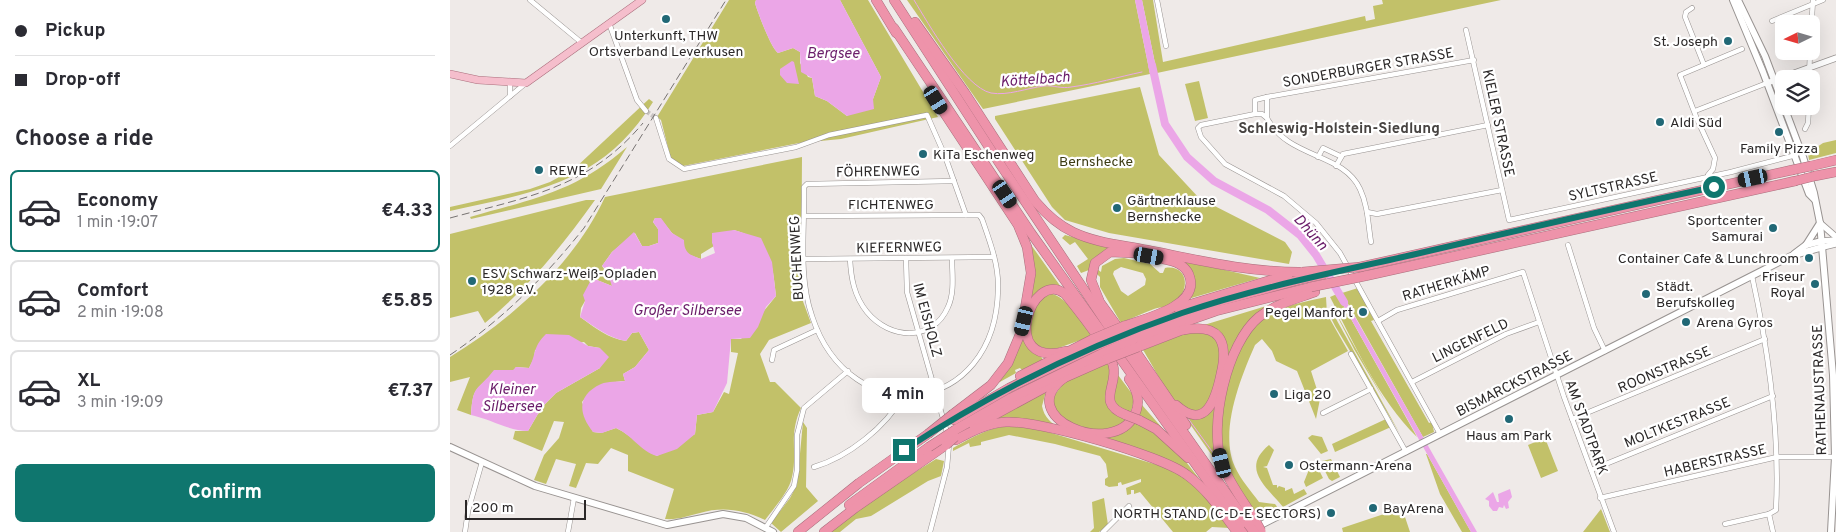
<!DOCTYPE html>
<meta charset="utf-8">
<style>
body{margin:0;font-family:Overpass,sans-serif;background:#f7f7f7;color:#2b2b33;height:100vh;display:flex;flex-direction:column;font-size:19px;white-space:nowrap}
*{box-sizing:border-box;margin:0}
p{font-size:16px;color:#7c7c81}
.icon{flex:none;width:28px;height:28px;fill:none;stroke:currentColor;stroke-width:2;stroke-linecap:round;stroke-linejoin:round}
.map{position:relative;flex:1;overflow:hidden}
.drawer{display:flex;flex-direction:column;background:#fff;width:450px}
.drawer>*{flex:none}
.hud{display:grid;align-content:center;height:110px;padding:0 15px;background:#fff}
.needle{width:32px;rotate:265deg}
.fabs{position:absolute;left:1325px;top:15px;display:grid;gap:10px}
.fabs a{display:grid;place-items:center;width:45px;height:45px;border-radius:8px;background:#fff;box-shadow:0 5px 20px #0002;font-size:25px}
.scale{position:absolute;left:15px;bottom:12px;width:121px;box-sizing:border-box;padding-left:5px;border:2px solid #2b2828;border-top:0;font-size:14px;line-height:18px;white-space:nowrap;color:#2b2828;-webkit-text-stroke:4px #fff;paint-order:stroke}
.end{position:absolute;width:22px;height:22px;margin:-11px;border:6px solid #0f766e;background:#fff;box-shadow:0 0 0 2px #fff}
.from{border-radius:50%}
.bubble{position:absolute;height:35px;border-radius:8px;background:#fff;box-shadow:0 5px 20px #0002;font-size:16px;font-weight:700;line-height:35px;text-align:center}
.car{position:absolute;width:15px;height:30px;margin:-15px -8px;border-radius:6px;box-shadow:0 0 4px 1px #0007;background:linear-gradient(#222 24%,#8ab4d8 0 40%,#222 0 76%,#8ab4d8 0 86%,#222 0)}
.hud b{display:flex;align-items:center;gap:18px;height:48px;font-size:19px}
.hud b+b{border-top:1px solid #e1e1e2}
.hud i{width:12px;height:12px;background:#2b2b33}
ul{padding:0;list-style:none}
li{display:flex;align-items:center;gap:15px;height:82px;margin:0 10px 8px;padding:0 5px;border:2px solid #e1e1e2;border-radius:8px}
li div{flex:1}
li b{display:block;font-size:19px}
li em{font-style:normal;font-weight:700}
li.current{border-color:#0f766e}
li>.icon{width:45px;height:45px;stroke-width:1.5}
h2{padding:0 15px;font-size:22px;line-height:60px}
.button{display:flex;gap:10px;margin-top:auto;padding:10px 15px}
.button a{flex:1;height:58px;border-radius:8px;background:#0f766e;color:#fff;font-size:20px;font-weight:700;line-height:58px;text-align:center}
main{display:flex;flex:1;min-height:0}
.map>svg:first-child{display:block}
.green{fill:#c2c169;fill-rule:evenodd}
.water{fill:#eba6e7}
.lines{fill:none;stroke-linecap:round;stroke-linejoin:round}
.stream{stroke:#eba6e7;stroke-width:1}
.river{stroke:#eba6e7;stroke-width:8}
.minor-tunnel{stroke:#c8c3c2;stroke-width:4.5;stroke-dasharray:4.5 2;stroke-linecap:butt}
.minor-casing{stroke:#989391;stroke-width:5.5}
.tertiary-casing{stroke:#989391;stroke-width:7}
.secondary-casing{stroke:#989391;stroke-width:8}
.primary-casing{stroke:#aa6e7c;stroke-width:8}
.motorway-casing{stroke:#aa6e7c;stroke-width:10}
.minor{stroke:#fff;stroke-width:4.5}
.tertiary{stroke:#fff;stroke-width:5.5}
.secondary{stroke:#fff;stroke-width:6}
.primary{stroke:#f5becc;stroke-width:7}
.motorway{stroke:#ee93aa;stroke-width:9}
.rail{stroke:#777372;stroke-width:1;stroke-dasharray:8 4;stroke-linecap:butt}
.motorway-bridge-casing{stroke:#aa6e7c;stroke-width:10;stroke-linecap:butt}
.motorway-bridge{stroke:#ee93aa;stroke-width:9}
.route{stroke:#0f766e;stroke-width:6}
.poi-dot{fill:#216876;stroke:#fff;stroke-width:2}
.labels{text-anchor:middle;stroke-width:4.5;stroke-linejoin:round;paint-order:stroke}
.poi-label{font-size:14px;fill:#2b2828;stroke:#fff;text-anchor:start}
.street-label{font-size:14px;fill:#2b2828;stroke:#fff}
.park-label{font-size:14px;fill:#3d3c14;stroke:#fff}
.water-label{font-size:15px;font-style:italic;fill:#6a1c69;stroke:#fff}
.neighbourhood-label{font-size:15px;font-weight:bold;fill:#474341;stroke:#fff}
</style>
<main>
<section class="drawer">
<div class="hud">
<b><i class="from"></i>Pickup</b>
<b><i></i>Drop-off</b>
</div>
<h2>Choose a ride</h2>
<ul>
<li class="current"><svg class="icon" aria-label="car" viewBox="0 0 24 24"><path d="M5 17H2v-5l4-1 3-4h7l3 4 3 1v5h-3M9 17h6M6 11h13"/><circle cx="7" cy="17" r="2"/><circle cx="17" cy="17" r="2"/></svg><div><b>Economy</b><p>1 min · 19:07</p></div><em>€4.33</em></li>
<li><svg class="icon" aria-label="car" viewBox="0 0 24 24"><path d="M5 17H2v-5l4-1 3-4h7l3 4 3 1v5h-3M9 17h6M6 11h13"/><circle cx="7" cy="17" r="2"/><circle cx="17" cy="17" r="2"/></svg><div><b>Comfort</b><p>2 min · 19:08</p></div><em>€5.85</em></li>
<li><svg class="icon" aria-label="car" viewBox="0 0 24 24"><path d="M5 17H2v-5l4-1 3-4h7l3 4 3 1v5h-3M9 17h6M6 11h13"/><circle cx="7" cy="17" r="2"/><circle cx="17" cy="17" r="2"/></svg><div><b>XL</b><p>3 min · 19:09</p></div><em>€7.37</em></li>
</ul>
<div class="button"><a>Confirm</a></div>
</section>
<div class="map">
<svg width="1386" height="532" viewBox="0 0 1386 532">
<rect width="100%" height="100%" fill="#efeae8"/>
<g class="green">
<path d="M279,0H306L305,3C308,13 321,48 328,53L343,48L350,52V63L358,77L362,78L365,96L377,101L397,116L423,99L431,77L390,0H418L488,117L391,139L349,143L233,166L221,159L211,120L207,117Z"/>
<polygon points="457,0 685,0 700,74 533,109"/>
<polygon points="692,0 703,0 713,62 915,16 916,21 925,19 923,6 933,4 932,0 1051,0 707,73"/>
<polygon points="749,81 758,118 745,121 735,84"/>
<polygon points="690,87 709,155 749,198 835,242 842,252 839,264 659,233 615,220 602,207 545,119 545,116"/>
<path d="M199,99L203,102C153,183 85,192 0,211V207L80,189L100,182L124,169Z"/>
<polygon points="1386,140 1386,153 1359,160 1358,153 1373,143"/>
<path d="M177,147L151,189L21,219L20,217C83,199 125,192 177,147Z"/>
<path d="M352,157L351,296L361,323L319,340L310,354L320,382H325L351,408C338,436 348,451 342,477C339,492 324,508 315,520C294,510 273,506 250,513C238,516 228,520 215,519L224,489L178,471V455L161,448L148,464L136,463L126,488L119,486L126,464L106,459L96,484L84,480L94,455L109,438L114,422L104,421L92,451L63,439L65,431H78L92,407L106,393L150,368V348L138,346L134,342L85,350L84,358L79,368L66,367L64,370H45C27,392 23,384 21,415L7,410L20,377L0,382V357C62,319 124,264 155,197ZM205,218H210L222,233L230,239L237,254L251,259V254L264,246L262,242L284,230C322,241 322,262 326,296L291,339H281V352L288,353L279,394L274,392L263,412L247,415L245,434L207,456C189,448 184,436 166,428L151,433L143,432L132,402C147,384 152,383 175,381L173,374L185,367L199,350L189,332L182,333L176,341C159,339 144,327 130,317L131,308L147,280L162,286L161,279L152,266L162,252L185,233L192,246H199L208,243V229L203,222Z"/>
<path d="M136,200H145C112,246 79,287 35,323L28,311L0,318V234Z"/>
<polygon points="615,235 663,248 644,258 639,270 631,273 627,266 638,259 625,242 620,245 612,238"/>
<polygon points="579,242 611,287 595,288 576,328 593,360 572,370 570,368 565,370 566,373 548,383 573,332"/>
<path d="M674,258L700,264L710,273H713L715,268C739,264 741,293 723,303C718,307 710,307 704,309C693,313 682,318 671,323L650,287V277L645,272L647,269L651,272L652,266L665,259ZM671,267L693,273L696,279L695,285L678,296L671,291L663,274L664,271Z"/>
<path d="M731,260L810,278L738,299C746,279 747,275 731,260Z"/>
<polygon points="908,288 924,320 921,321 979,423 982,422 984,432 973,437 892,293"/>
<path d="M600,293C619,298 630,321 642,336L600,351L583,343C577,327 583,298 600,293Z"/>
<path d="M887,294L967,437C928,399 905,345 880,297Z"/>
<path d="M876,297L877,314L898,351L861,371L870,399L866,419L847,371L826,361L822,351L812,339L805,345C790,379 769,432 785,467C791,480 801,491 809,502L825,504L829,509L808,520C797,501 781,481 775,460C764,423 780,344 811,319C828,306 855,302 876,297Z"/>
<path d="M823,304C798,321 788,332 778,360L777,348L754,325Z"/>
<polygon points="881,304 936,403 904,349"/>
<polygon points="880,308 950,434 885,326 879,314"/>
<path d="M744,330L765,336C767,340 771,346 771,350C773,369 762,427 732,408C720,400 702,364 693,350Z"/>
<path d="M660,362L662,369L657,389L668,408L662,397L668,375L683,395C684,405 682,411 675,420C658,440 627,426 607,416L601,400L616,380Z"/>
<path d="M596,391L592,406C593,411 595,416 599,420C610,433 658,442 673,433C684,427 687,416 692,405L721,438L699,428L733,458L751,481L740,473L584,422H541Z"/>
<polygon points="765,403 768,464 735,417"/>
<polygon points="936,419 941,427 885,452 882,444"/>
<polygon points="353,422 357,428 356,487 368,501 331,532 321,523 340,498 347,485"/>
<path d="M563,425L588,429L724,470L750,489L780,528L762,527L756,532H723L690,492L684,494V490H681V494L677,495L676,488L691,482V479L672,485L671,482L668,483V486L659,487L655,485V479L658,477L656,464L650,456L605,444L559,435L531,442V445L520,447L519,443L503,451V448C525,436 537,428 563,425Z"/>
<polygon points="862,435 872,437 878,451 871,454 858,438"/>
<polygon points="1095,438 1108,471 1091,478 1078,445"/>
<path d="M819,445L824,450L817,466L813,467L817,468L823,485H827V488L829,486L835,488V491L842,488L844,494L854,489L857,494L833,507C817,487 790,469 819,445Z"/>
<polygon points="976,454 977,454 1021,532 1012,532 990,494"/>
<polygon points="486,459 494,461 491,476 478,481 421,516 406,519 390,532 380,532 427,496"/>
<polygon points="881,459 890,477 882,481 879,479 872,465 874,464 872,461"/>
<polygon points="867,466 873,478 856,487 854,482 860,467"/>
<polygon points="654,498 658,525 649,532 640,532 644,528 642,502"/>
<polygon points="952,508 960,532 893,532 892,528"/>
<polygon points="1151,509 1160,532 1133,532"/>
</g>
<g class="water">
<path d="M306,0H390L431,77L423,99L424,109L397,116L377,101L365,96L362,78L351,72L350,52L343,48L328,53C321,48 308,13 305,3Z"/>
<polygon points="685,0 692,0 707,73 700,74"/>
<polygon points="342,61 344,62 349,84 337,83 330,75 330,69"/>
<path d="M205,218H211L222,233L234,240C234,253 240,255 251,259L265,253L262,242V233L284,230L311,238L322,262L326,296L316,307L308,327L300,338L281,339L277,383L263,412L247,415L245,434L227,449L207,456C190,451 182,435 166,428L152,433L143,432C128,413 127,395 151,384C158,381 168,382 175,381L173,374L185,367L199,350L189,332L182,333L176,341C158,338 144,326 130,317L135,301L133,295L142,278L162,286L156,269L152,266L162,252L184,232L192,246H199L208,243V229L203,222Z"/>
<polygon points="892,293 897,303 1027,532 1021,532 887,294"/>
<path d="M96,334L119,335L138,346L150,348L159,357L150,368L106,393L92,407L78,431C59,431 40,419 21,415C23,383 27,392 44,370H63L66,367L79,368C87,353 82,348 96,334Z"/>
<polygon points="1060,489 1062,497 1058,502 1059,508 1056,509 1054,505 1053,508 1049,507 1047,511 1043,511 1039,506 1039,501 1035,499 1043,492 1047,502 1049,502 1048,494"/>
</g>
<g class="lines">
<g class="stream">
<path d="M464,0C478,23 514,87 541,93C558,96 577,88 594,86C603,85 612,89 621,87C645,84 668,77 692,72"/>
<polyline points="737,417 764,454"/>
</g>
<polyline class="river" points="702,65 715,124 737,157 764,181 818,210 850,235 866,255 894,302"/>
<polyline class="minor-tunnel" points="196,111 206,118"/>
<g class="minor-casing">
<g id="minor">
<polyline points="80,0 132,43"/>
<polyline points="707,0 716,46"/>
<polyline points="1242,8 1236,12 1235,17 1254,65"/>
<polyline points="1322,21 1373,0"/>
<polyline points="159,23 187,100 196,111"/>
<polyline points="1016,30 1059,220 1281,172 1346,155"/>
<polyline points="1361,32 1363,0"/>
<polyline points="1359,79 1360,51"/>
<polyline points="60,96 60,84"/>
<polyline points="817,97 817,118 812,114 805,114 751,125 748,128 751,137 775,164 834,196 866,223 890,253 990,434"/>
<polyline points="1245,111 1317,83"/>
<polyline points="805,114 805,100 817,97 1024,60"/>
<polyline points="206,118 219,159 234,169 346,147 379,135 477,115 495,156 516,215"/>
<path d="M817,118C838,159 893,152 910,189C918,206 918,224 921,242"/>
<polyline points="1355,129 1358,123 1359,106"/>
<polyline points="0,146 76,83"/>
<polyline points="868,157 873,148 890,156"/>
<polyline points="886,166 893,154 1038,125"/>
<polyline points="1258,175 1263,169 1265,158 1247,119 1230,75 1292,49"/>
<polyline points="917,212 927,214 1052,190"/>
<path d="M354,216L529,215L532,219C540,242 549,265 548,289C546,417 400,433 362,316C348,276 355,229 354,187L357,184L504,181"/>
<polyline points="1118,245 1144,328 1155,351"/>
<polyline points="456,258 457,292 498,436"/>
<polyline points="354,259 544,257"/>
<path d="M400,259C401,278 404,296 417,312C440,340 483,342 498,307C505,292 502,273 502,258"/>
<path d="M1302,276C1319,353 1330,431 1326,510L1319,514L1323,532"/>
<polyline points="928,321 947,310 1073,272 1114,397 1164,532"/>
<polyline points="901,354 956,452"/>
<polyline points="322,360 324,350 367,330"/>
<polyline points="962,382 1056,334 1089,322"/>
<polyline points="873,413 921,389"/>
<polyline points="1122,419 1315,339"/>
<path d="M364,467C398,457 436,427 453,396"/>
<polyline points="1141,470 1323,396"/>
<polyline points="1150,498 1327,457 1386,457"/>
<polyline points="1275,524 1319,514"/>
<polyline points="316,527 344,486 347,470 347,435 354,408 398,371"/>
<polyline points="15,532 18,511 32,462"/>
<polyline points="118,532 124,498"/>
<polyline points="480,532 497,467 499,444"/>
<polyline points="653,532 679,506"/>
</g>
</g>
<g class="tertiary-casing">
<g id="tertiary">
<polyline points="1317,83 1386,58"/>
<polyline points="1370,223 1386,237"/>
<polyline points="1372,241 1386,240"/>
<polyline points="1373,247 1386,244"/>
</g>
</g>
<g class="secondary-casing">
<g id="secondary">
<polyline points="1283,0 1313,72 1359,194 1365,200"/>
<polyline points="1288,0 1315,56 1353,157 1364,193 1370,223 1383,375 1385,457 1381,532"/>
<polyline points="1356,245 1370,223"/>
<polyline points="1344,254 1356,245 1372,241"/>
<polyline points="0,447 85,486 217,525 273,514 296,518 323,532"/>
<polyline points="805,528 1341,256 1373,247"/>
</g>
</g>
<g class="primary-casing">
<polyline id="primary" points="0,74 28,80 76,83 192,0"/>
</g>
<g class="motorway-casing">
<g id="motorway">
<polyline points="426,0 446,33"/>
<polyline points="444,0 548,161 665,336"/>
<path d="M465,22L515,93L585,201C596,214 608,225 623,232C646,243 673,245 697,250C748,260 797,272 849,272"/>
<polyline points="444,28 581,233 794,532"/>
<polyline points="491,108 568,225 577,247 581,273 571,332 558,363 541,385 503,414"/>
<polyline points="1361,166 1386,160"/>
<polyline points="1365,176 1386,172"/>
<polyline points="910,267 1342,170"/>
<polyline points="915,276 1345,181"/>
<polyline points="646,297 672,333"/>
<polyline points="649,300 641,280 645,263 660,252 683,253"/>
<polyline points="728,308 838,275"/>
<path d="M674,326C693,319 748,307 740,278C737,265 725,261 713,259"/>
<polyline points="678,333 767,302 856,278"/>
<polyline points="683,340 766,311 861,287"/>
<polyline points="680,343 736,425"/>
<polyline points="673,346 798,524"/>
<polyline points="688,347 737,328"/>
<path d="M616,351C547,370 582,266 615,294C627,309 659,348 663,365C669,385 645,403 676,415"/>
<polyline points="570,376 643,339"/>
<path d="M614,378C562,416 663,460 685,414C691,401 687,390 679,379"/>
<path d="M726,405C756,432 766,398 771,374C779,340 769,323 733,330"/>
<polyline points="504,420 559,388 648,345"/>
<polyline points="689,420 706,429 738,458"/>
<polyline points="524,426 605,382 657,359"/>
<polyline points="505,430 561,398 653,353"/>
<path d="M506,440C522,431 538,423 556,422C588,420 711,455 737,475C758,490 772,512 787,532"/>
<polyline points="399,505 479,447"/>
<path d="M805,520C794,502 780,484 772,464C758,426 777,343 809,317C825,304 846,299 865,292"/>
<polyline points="348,532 409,483 478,434"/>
<polyline points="374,532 405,508 496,445"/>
</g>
</g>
<use href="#minor" class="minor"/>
<use href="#tertiary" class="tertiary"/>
<use href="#secondary" class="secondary"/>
<use href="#primary" class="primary"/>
<use href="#motorway" class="motorway"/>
<g class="rail">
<path d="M0,218C77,197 139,188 193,123"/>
<path d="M0,355C53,319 94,278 134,228L276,0"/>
</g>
<g class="motorway-bridge-casing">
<g id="motorway-bridge">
<polyline points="1342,170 1361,166"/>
<polyline points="1345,181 1365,176"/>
<polyline points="852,272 910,267"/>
<polyline points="856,278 875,274"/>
<polyline points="861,287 915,276"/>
<polyline points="643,339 674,326"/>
<polyline points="648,345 678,333"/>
<polyline points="653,353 683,340"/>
<polyline points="657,359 688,347"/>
<polyline points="676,415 689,420"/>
<polyline points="478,434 503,414"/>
<polyline points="496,445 505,437"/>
<polyline points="479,447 505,430"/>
<polyline points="805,520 811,531"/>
<polyline points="798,524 804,532"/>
</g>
</g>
<use href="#motorway-bridge" class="motorway-bridge"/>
</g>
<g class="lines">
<path class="route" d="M454,450C541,393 634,347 732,313C808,287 887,272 966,254C1065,231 1165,208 1264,187"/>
</g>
<g class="poi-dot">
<circle cx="216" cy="19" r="5"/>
<circle cx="1278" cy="41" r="5"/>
<circle cx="1210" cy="122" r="5"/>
<circle cx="1329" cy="132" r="5"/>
<circle cx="473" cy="154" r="5"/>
<circle cx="89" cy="170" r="5"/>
<circle cx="667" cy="208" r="5"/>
<circle cx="1323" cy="228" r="5"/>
<circle cx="1359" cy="258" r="5"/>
<circle cx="22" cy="281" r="5"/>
<circle cx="1365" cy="284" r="5"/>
<circle cx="1196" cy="294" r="5"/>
<circle cx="913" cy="312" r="5"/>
<circle cx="1236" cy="322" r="5"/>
<circle cx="824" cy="394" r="5"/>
<circle cx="1059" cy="419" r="5"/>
<circle cx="839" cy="465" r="5"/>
<circle cx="923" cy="508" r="5"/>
<circle cx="881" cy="513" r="5"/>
</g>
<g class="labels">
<g class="poi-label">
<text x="216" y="40" text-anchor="middle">Unterkunft, THW<tspan x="216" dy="16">Ortsverband Leverkusen</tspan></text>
<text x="1268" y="46" text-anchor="end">St. Joseph</text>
<text x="1220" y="127">Aldi Süd</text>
<text x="1329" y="153" text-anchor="middle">Family Pizza</text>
<text x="483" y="159">KiTa Eschenweg</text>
<text x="99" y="175">REWE</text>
<text x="677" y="205">Gärtnerklause<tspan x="677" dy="16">Bernshecke</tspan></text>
<text x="1313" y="225" text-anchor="end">Sportcenter<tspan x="1313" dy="16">Samurai</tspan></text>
<text x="1349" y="263" text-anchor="end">Container Cafe &amp; Lunchroom</text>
<text x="32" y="278">ESV Schwarz-Weiß-Opladen<tspan x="32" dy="16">1928 e.V.</tspan></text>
<text x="1355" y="281" text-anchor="end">Friseur<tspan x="1355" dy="16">Royal</tspan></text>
<text x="1206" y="291">Städt.<tspan x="1206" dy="16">Berufskolleg</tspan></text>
<text x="903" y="317" text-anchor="end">Pegel Manfort</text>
<text x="1246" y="327">Arena Gyros</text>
<text x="834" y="399">Liga 20</text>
<text x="1059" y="440" text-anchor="middle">Haus am Park</text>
<text x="849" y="470">Ostermann-Arena</text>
<text x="933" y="513">BayArena</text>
<text x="871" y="518" text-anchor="end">NORTH STAND (C-D-E SECTORS)</text>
</g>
<g class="street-label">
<text transform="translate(918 67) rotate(-10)" y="5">SONDERBURGER STRASSE</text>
<text transform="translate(1049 123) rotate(78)" y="5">KIELER STRASSE</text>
<text transform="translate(428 171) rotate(-1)" y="5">FÖHRENWEG</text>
<text transform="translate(1163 186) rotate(-13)" y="5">SYLTSTRASSE</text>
<text x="441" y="209">FICHTENWEG</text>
<text transform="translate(449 247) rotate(-1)" y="5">KIEFERNWEG</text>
<text transform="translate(346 258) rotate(-93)" y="5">BUCHENWEG</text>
<text transform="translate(996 283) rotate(-17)" y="5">RATHERKÄMP</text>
<text transform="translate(478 320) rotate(75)" y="5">IM EISHOLZ</text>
<text transform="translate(1020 340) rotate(-26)" y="5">LINGENFELD</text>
<text transform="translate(1214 369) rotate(-23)" y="5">ROONSTRASSE</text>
<text transform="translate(1064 383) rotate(-27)" y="5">BISMARCKSTRASSE</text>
<text transform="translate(1369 390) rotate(-92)" y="5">RATHENAUSTRASSE</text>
<text transform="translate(1227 422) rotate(-22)" y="5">MOLTKESTRASSE</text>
<text transform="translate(1137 427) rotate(70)" y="5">AM STADTPARK</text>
<text transform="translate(1265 460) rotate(-13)" y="5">HABERSTRASSE</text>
</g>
<g class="park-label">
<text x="646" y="166">Bernshecke</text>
</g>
<g class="water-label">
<text x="383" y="58">Bergsee</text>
<text transform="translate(585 79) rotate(-4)" y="5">Köttelbach</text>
<text transform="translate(861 232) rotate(48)" y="5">Dhünn</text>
<text x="237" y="315">Großer Silbersee</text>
<text x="62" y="394">Kleiner<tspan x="62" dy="17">Silbersee</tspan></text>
</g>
<g class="neighbourhood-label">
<text x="889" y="133">Schleswig-Holstein-Siedlung</text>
</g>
</g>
</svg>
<div class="fabs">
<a><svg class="needle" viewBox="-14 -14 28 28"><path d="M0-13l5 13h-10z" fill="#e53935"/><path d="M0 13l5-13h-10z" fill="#7c7c81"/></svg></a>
<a><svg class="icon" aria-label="layers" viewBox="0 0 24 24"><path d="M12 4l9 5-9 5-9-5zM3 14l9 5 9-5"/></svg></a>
</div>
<div class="scale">200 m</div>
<i class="end from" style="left:1264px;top:187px"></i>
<i class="end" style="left:454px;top:450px"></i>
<div class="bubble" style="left:412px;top:378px;width:82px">4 min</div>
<i class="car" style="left:486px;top:100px;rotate:148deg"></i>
<i class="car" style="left:1303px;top:178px;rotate:258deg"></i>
<i class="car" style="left:555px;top:194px;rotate:146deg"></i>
<i class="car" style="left:699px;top:256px;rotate:100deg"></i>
<i class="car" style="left:574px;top:321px;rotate:193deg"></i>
<i class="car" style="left:772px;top:463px;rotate:346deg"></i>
</div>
</main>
